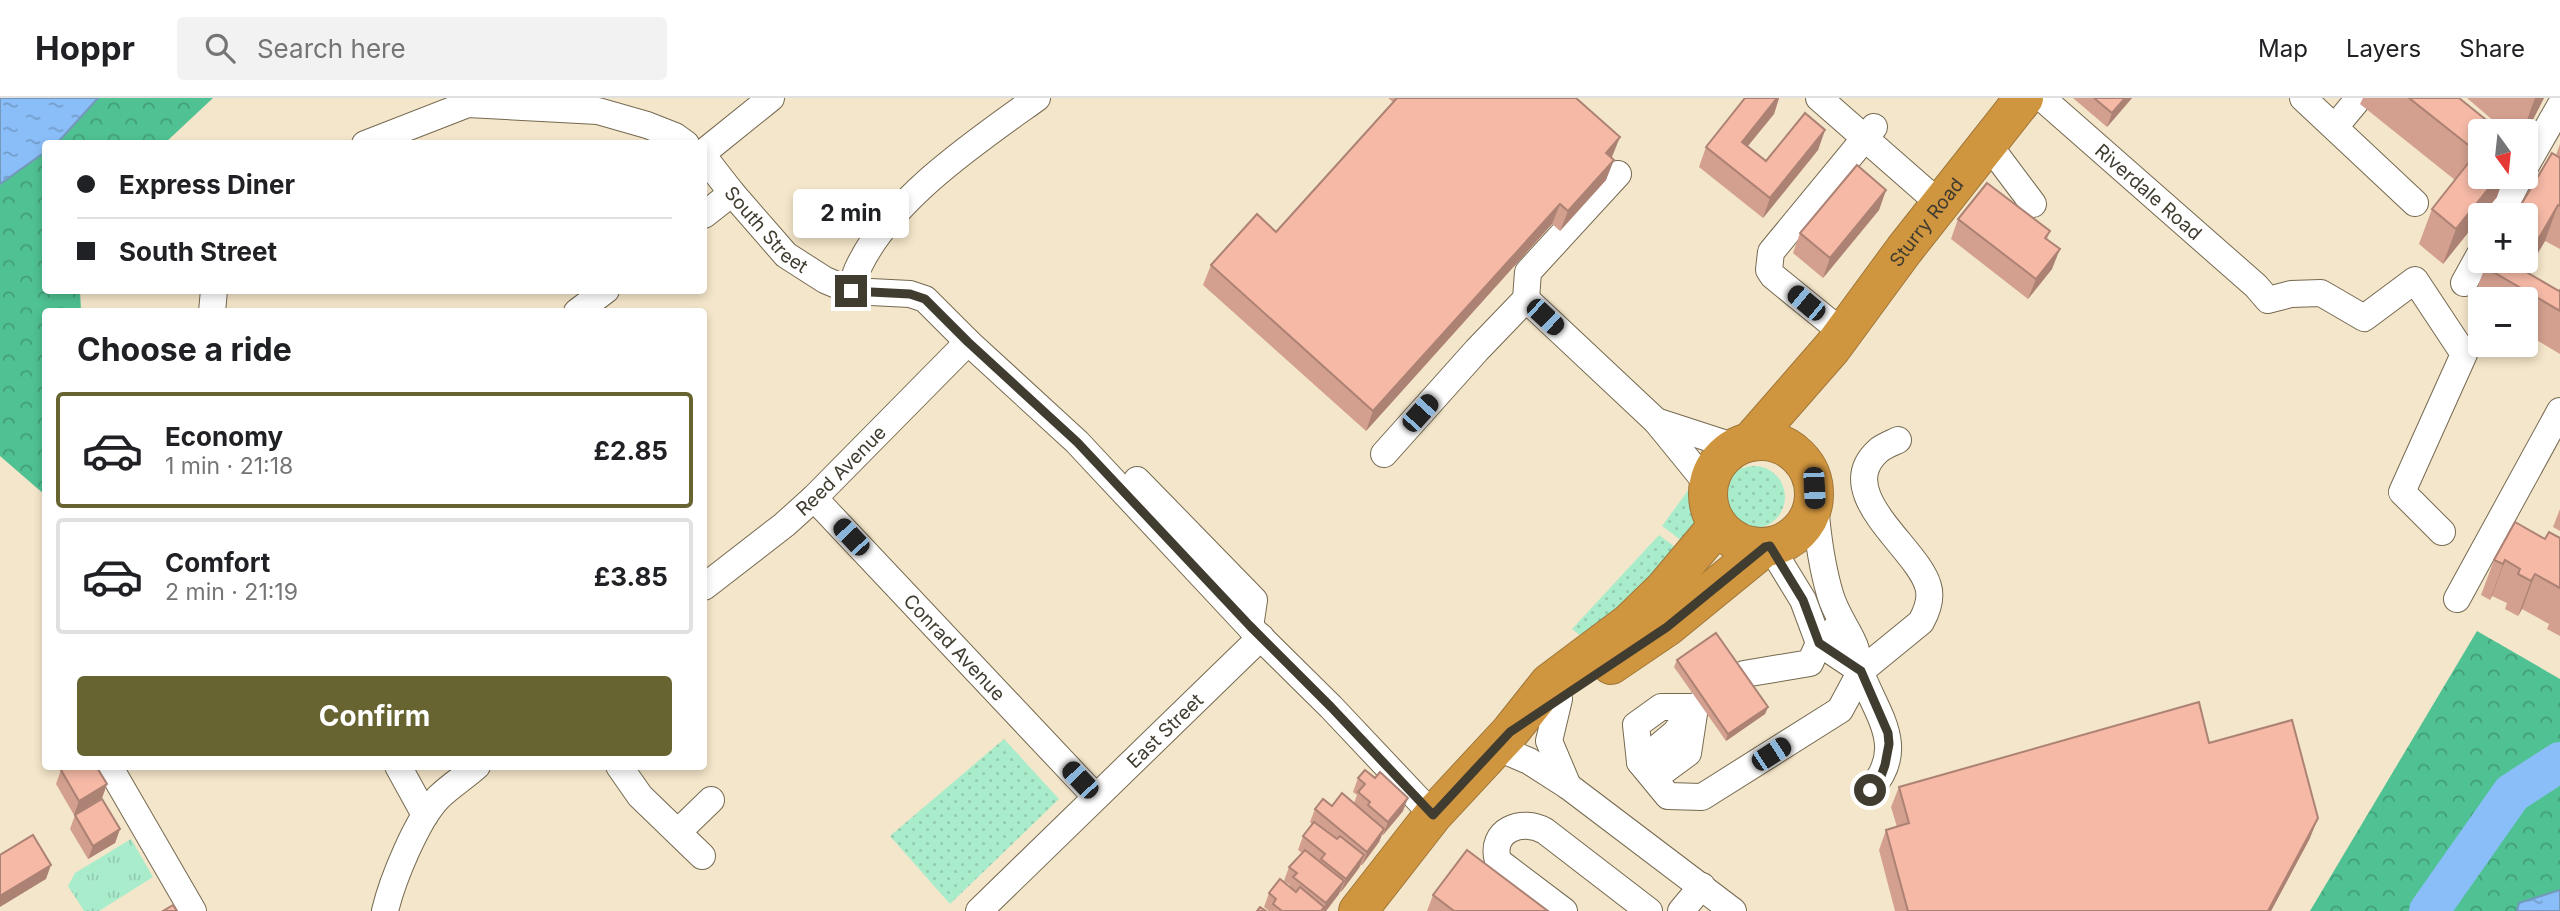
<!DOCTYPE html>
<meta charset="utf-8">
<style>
body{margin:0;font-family:Inter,sans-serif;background:#f2f2f2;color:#202124;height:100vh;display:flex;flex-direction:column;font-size:26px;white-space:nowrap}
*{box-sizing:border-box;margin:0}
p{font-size:23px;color:#757577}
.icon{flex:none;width:38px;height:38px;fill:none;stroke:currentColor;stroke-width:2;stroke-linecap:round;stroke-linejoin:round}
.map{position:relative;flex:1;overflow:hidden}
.details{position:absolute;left:42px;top:210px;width:665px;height:462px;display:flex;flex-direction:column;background:#fff;border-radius:7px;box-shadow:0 4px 10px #0003}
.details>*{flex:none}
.banner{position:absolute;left:42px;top:42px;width:665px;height:154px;border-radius:7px;box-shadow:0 4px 10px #0003;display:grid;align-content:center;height:154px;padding:0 35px;background:#fff}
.needle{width:46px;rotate:165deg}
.tools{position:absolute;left:2468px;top:21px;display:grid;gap:14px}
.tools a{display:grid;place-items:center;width:70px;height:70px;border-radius:7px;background:#fff;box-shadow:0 4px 10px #0003;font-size:35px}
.end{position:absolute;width:32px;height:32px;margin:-16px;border:9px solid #413c30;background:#fff;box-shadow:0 0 0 4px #fff}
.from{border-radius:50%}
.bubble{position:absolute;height:49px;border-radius:7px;background:#fff;box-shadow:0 4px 10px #0003;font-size:23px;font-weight:700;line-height:49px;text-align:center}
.car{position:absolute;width:21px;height:42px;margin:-21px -10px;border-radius:9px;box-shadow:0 0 5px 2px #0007;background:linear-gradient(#222 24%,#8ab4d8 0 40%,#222 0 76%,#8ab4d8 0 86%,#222 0)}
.banner b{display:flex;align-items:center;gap:24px;height:66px;font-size:26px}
.banner b+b{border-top:2px solid #e0e0e0}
.banner i{width:18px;height:18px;background:#202124}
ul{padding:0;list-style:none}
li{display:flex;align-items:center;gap:21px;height:116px;margin:0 14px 10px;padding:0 21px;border:4px solid #e0e0e0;border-radius:7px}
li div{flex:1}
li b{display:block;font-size:26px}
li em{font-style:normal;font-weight:700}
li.on{border-color:#676431}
li>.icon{width:63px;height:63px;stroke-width:1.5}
h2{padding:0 35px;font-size:32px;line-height:84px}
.action{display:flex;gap:14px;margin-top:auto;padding:14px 35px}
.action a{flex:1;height:80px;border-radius:7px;background:#676431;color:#fff;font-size:28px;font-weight:700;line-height:80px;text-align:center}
header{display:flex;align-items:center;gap:42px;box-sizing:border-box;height:98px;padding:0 35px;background:#fff;border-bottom:2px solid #e0e0e0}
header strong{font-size:33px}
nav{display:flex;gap:38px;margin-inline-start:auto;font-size:24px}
.search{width:490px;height:63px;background:#f2f2f2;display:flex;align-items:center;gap:18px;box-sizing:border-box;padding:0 24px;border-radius:7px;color:#757577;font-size:26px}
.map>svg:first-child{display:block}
.grass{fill:url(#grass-dots)}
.forest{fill:url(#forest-crowns)}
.park{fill:url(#park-tufts)}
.water{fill:url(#water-ripples);stroke:#7497bc;stroke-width:2}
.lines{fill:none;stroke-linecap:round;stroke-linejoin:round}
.river{stroke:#8abef8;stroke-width:40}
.minor-casing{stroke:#756950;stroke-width:28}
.highway-casing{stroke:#9e763a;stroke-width:40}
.minor{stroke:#fff;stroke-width:26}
.highway{stroke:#d0953f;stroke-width:38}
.wall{fill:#d39f8f}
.shaded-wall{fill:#ac8274}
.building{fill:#f5b9a6;stroke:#ac8274;stroke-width:2}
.route{stroke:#413c30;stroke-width:9}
.labels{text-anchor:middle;stroke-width:6;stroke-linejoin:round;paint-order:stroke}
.street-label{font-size:19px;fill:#413c30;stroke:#fef4dd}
</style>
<header>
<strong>Hoppr</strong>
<div class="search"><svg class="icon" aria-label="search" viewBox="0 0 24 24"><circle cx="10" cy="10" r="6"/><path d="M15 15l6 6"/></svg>Search here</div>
<nav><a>Map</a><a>Layers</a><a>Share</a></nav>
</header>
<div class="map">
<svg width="2560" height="813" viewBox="0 0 2560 813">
<defs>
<pattern id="grass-dots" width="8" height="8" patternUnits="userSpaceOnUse" patternTransform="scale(1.75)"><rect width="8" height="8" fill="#a9eccb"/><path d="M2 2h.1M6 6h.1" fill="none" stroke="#93cbaf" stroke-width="1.8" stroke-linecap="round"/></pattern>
<pattern id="forest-crowns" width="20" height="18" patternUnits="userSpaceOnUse" patternTransform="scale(1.75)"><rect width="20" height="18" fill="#4fc192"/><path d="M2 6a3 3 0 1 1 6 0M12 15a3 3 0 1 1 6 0" fill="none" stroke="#439e78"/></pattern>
<pattern id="park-tufts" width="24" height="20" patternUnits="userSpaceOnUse" patternTransform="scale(1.75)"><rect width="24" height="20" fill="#a9eccb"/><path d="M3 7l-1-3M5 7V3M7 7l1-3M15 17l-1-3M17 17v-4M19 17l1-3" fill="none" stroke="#93cbaf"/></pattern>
<pattern id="water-ripples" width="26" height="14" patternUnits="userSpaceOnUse" patternTransform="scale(1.75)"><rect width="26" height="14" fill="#8abef8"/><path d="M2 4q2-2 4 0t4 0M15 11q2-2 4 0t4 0" fill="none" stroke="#729cc9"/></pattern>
</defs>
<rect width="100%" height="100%" fill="#f4e6ca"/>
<g class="grass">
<circle cx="1754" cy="399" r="31"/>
<path d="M1692,387C1704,408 1698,428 1690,449L1662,428Z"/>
<polygon points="1659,437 1686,457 1586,542 1572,531"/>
<polygon points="1004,641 1059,701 950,806 890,738"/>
</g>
<g class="forest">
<polygon points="98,0 213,0 165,45 57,46"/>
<polygon points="45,54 46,192 80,193 81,213 46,214 45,397 0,358 0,86"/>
<polygon points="2477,533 2560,581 2560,813 2310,813"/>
</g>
<polygon class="park" points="131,741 153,779 99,813 84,813 68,788 75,775"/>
<g class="water">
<polygon points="0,0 98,0 58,44 46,46 45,54 0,86"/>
<polygon points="2560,792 2560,813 2517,813 2519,805"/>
</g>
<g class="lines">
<polyline class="river" points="2429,813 2512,695 2560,664"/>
<g class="minor-casing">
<g id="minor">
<polyline points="1819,0 1940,106"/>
<path id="s1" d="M2042,0L2256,188L2268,202L2291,196L2321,195L2364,220L2415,182L2464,256L2402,394L2442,434"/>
<polyline points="2303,0 2415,105"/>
<polyline points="2335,29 2359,0"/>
<polyline points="365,46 468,6 598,13 647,27 675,38 686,46"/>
<polyline points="1988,46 2033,106"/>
<polyline points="704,54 771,0"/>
<path id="s2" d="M704,59L732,95L786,157L825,182L851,193L910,196L925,201L968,244L1077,344L1250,529L1331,609L1433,717"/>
<polyline points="2525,69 2560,8"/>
<polyline points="704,117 732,95"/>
<polyline points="2500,117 2520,79"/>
<polyline points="2464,185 2480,156"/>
<path d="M851,193C853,185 855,175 859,168C892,100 977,43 1037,0"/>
<polyline points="1526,201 1656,323 1709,388"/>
<polyline points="212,214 214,192"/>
<polyline points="577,214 606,192"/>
<polyline points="1843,235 1773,178 1769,172 1771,154 1874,29"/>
<polyline points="1656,323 1736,349"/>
<polyline points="1384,356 1477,252 1526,201 1528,174 1618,76"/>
<polyline points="1137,382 1254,502 1250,529"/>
<path d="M1814,390C1816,426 1820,462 1830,496C1835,514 1845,527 1853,544C1858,553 1858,565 1861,575C1877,617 1908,650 1870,692"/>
<path id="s3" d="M814,400L1095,698"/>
<polyline points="1770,448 1803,502 1819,545 1861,573"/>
<path id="s4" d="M704,489L784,427L814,400L968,244"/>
<polyline points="2457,501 2560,313"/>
<path d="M1841,526L1819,545L1810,565L1744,576L1695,609L1675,635L1640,664L1668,698L1702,699L1840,612L1861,573L1921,524C1927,513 1932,500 1928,488C1917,449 1830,395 1879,352C1884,348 1892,345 1898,342"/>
<polyline points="1559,601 1549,643 1568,688"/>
<polyline points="1496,649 1529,663 1568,688 1733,813"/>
<polyline points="1640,664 1636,627 1661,609 1695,609 1688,655 1654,680"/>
<polyline points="109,668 193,813"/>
<polyline points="398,668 425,717"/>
<polyline points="619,668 640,698 702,758"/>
<polyline points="678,734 711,702"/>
<path d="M385,813C392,783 417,721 439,699C450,688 465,679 477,668"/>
<path id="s5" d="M979,813L1261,539"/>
<path d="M1564,813L1498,763C1489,732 1522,720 1545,733L1649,813"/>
<polyline points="1681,813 1702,788"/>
</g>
</g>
<g class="highway-casing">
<g id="highway">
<circle cx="1761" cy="396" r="53"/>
<path id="s6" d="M1750,344L1832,250L1904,152L2024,0"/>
<polyline points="1611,567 1667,529 1765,449"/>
<polyline points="1358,813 1433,717 1510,634 1549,585 1629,525 1665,490 1718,427"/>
</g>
</g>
<use href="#minor" class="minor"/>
<use href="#highway" class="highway"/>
</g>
<g class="wall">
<polygon points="1388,0 1576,0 1612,60 1606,82 1560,133 1552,126 1366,333 1203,187 1211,167 1276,134 1393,4"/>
<polygon points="1745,0 1779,0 1774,16 1747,48 1766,63 1825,32 1818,52 1763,120 1699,69 1706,49"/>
<polygon points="2073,0 2132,0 2107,29"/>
<polygon points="2363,0 2459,0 2497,99 2482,117 2480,117 2443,166 2419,146 2432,111 2455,82 2360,6"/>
<polygon points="2467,0 2544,0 2528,31 2525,33 2503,31"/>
<polygon points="2560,46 2560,151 2545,143 2527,174 2559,193 2560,192 2560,256 2525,235 2525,201 2480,201 2480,208 2472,204 2485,169 2556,57"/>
<polygon points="1886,92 1879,112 1823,180 1793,155 1800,135"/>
<polygon points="1958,121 2050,133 2047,141 2052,171 2028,201 1951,141"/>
<polygon points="2560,411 2560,433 2553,429"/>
<polygon points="2560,440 2560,538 2547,531 2549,526 2522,511 2518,518 2505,511 2507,505 2492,498 2490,502 2481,497 2494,462 2545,441"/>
<polygon points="1677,562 1768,609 1765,616 1726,643 1674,569"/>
<polygon points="2209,645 2310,740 2271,813 1895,813 1879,752 1886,732 1897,729 1891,709 1899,689"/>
<polygon points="61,672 107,686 102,700 74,717 56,686"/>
<polygon points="1358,680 1403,713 1383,737 1382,737 1379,744 1362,767 1361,767 1359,770 1341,794 1340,794 1326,813 1269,813 1264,809 1269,795 1290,789 1290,787 1284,783 1289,769 1302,755 1298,752 1303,738 1312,726 1310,724 1315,711 1354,705 1357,697 1353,694"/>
<polygon points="75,717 120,731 115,745 88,761 70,731"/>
<polygon points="1433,797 1548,813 1427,813"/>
</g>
<g class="shaded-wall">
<polygon points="1777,0 1779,0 1774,16 1735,64 1742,44"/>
<polygon points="2125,0 2132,0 2107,29 2112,15"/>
<polygon points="2535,0 2544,0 2528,31 2523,33"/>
<polygon points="1825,32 1818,52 1763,120 1770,100"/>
<polygon points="1620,39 1612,59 1599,75 1606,55"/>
<polygon points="1614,62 1606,82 1560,133 1568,113"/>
<polygon points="2498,79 2504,79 2497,99 2482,117 2480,117 2480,120 2443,166 2456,131"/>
<polygon points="1886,92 1879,112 1823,180 1830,160"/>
<polygon points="1560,106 1552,126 1366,333 1373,313"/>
<polygon points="2558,107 2545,143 2518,188 2521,171"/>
<polygon points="2060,151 2052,171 2028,201 2036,181"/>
<polygon points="2505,462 2492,498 2490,502 2503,466"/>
<polygon points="2535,476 2522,511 2518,518 2531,483"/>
<polygon points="1768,609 1765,616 1726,643 1728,636"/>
<polygon points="107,686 102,700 74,717 79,703"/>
<polygon points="1408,700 1403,713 1383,737 1388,724"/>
<polygon points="2318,720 2310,740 2271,813 2268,813"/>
<polygon points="120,731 115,745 88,761 93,748"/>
<polygon points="1384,731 1379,744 1362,767 1367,754"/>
<polygon points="1364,757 1359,770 1341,794 1346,781"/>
<polygon points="51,767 46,781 0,809 0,798"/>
<polygon points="1344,783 1339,796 1326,813 1323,813 1326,805"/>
</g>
<g class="building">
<polygon points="1397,0 1576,0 1620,39 1606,55 1614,62 1568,113 1560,106 1373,313 1211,167 1257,116 1276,134"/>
<polygon points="1745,0 1777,0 1742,44 1766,63 1805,15 1825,32 1770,100 1706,49"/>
<polygon points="2094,0 2125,0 2112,15"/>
<polygon points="2409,0 2459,0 2500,33 2480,33 2480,79 2498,79 2456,131 2432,111 2477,54"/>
<polygon points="2552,55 2560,60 2560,108 2558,107 2521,171 2559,193 2560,192 2560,213 2485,169 2488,163 2525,163 2525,117 2515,117"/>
<polygon points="1857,67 1886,92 1830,160 1800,135"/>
<polygon points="1987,85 2050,133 2045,140 2060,151 2036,181 1958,121"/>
<polygon points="2515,424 2545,441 2549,434 2560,440 2560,490 2535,476 2531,483 2518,476 2520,471 2505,462 2503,466 2494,462"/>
<polygon points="1716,535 1768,609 1728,636 1677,562"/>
<polygon points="2199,604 2209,645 2292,622 2318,720 2268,813 1908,813 1886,732 1909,725 1899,689"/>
<polygon points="67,668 96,668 107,686 79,703 61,672"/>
<polygon points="1365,672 1375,680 1380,674 1408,700 1388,724 1368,707 1370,704 1358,694 1365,686 1358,680"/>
<polygon points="1342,695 1384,731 1367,754 1315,711 1323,701 1332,708"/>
<polygon points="102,701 120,731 93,748 75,717"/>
<polygon points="1314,724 1337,741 1340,738 1364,757 1346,781 1321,761 1325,756 1303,738"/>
<polygon points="33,737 51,767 0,798 0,757"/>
<polygon points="1305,752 1344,783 1326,805 1293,779 1297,775 1289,769"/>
<polygon points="1467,752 1548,813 1454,813 1433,797"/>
<polygon points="1280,781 1296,794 1300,789 1324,809 1321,813 1282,813 1273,806 1276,801 1269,795"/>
<polygon points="173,807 177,813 163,813"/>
<polygon points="1260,809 1266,813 1257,813"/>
</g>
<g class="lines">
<polyline class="route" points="851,193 910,196 925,201 968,244 1077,344 1250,528 1331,609 1433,717 1510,634 1667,529 1765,449 1770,448 1803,502 1819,545 1861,573 1888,635 1889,646 1885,667 1880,681 1870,692"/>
</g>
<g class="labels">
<g class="street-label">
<text dy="7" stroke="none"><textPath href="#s1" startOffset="142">Riverdale Road</textPath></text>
<text dy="7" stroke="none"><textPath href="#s6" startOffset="282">Sturry Road</textPath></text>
<text dy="7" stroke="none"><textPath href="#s2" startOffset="96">South Street</textPath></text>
<text dy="7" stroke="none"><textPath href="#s4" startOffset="180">Reed Avenue</textPath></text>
<text dy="7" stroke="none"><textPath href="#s3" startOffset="205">Conrad Avenue</textPath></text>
<text dy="7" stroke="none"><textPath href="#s5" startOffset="259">East Street</textPath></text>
</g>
</g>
</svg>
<div class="tools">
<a><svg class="needle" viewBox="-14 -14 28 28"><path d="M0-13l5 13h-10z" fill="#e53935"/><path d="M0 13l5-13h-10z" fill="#757577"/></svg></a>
<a>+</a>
<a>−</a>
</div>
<i class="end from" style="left:1870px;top:692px"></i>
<i class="end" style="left:851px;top:193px"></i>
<div class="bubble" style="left:793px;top:91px;width:116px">2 min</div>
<i class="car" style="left:1806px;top:205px;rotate:310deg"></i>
<i class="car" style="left:1545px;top:219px;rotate:133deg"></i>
<i class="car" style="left:1420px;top:315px;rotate:42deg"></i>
<i class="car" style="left:1814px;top:390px;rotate:177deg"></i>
<i class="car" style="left:851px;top:439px;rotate:317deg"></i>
<i class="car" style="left:1771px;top:656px;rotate:57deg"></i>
<i class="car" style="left:1080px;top:682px;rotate:317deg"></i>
<div class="banner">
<b><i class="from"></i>Express Diner</b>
<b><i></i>South Street</b>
</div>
<section class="details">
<h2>Choose a ride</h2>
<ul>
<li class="on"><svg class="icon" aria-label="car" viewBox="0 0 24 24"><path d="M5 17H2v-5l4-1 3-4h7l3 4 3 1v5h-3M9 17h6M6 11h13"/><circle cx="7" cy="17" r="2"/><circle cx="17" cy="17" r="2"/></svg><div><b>Economy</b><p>1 min · 21:18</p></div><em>£2.85</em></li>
<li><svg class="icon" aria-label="car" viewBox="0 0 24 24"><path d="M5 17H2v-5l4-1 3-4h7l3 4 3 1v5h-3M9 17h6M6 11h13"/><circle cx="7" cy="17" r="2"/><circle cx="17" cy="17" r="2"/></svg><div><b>Comfort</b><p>2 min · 21:19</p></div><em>£3.85</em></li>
</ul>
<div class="action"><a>Confirm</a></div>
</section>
</div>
